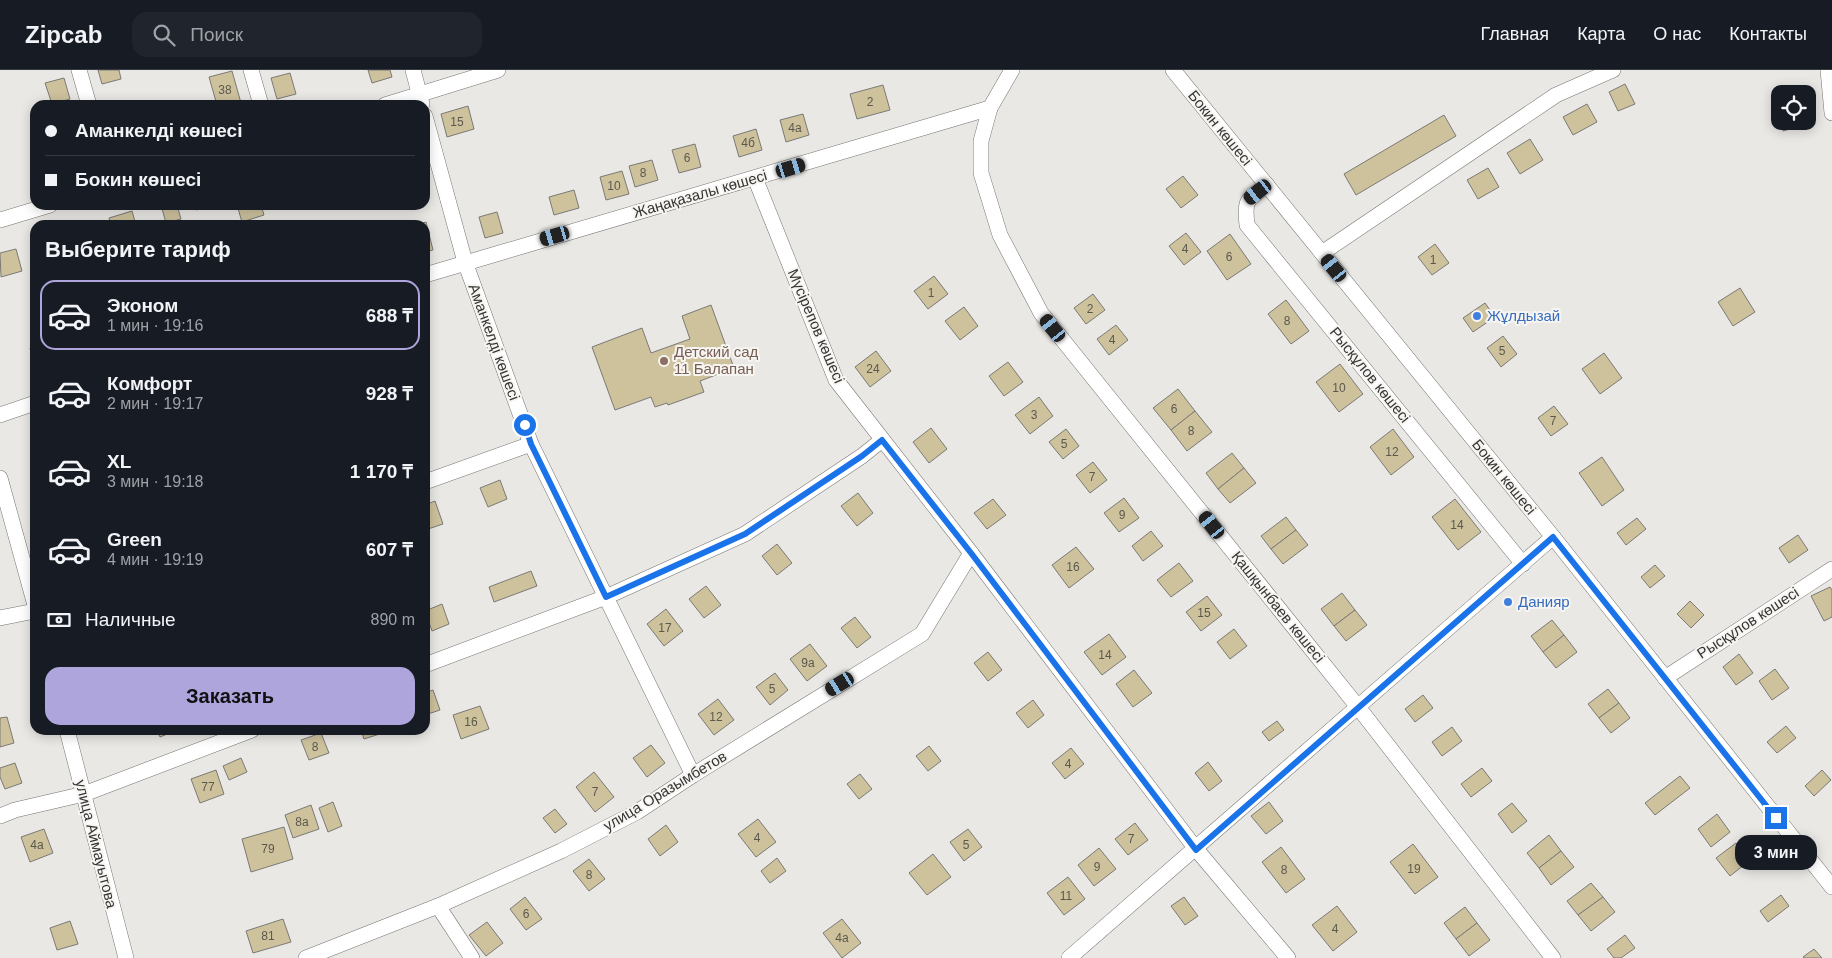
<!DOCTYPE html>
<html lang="ru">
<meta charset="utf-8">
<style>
body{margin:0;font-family:Helvetica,sans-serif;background:#20242c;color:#f1f3f6;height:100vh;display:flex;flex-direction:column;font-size:19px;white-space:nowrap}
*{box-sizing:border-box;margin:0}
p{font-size:16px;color:#9ea1a6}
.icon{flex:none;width:28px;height:28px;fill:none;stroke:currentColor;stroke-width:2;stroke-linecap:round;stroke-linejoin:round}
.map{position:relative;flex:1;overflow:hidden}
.panel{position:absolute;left:30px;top:150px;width:400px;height:515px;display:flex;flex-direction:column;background:#171b24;border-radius:15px;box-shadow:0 2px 12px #0003}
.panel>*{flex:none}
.top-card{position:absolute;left:30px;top:30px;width:400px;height:110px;border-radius:15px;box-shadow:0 2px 12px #0003;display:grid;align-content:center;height:110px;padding:0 15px;background:#171b24}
.fabs{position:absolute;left:1771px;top:15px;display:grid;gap:10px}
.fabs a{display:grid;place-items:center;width:45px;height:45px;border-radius:10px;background:#171b24;box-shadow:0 2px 12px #0003;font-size:25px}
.end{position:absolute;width:22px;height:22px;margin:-11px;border:6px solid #1a73e8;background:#fff;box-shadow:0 0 0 2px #fff}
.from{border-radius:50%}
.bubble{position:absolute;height:35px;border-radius:15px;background:#171b24;box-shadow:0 2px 12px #0003;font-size:16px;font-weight:700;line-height:35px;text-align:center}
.car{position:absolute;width:15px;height:30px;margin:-15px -8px;border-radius:6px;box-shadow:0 0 4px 1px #0007;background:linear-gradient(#222 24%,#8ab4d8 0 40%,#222 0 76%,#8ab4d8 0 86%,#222 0)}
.top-card b{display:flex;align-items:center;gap:18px;height:48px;font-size:19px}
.top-card b+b{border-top:1px solid #363941}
.top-card i{width:12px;height:12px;background:#f1f3f6}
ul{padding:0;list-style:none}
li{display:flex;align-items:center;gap:15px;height:70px;margin:0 10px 8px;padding:0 5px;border:2px solid transparent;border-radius:15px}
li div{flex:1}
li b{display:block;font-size:19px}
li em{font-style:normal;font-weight:700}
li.selected{border-color:#aea5dd}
li>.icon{width:45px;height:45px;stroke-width:1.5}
h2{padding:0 15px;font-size:22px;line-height:60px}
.pay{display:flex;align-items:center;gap:12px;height:55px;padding:0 15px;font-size:19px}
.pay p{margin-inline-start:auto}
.primary-button{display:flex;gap:10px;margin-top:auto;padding:10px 15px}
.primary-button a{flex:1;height:58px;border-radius:15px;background:#aea5dd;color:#111;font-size:20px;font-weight:700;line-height:58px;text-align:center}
header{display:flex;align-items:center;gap:30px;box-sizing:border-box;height:70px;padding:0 25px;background:#171b24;border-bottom:1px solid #363941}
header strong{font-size:24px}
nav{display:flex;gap:28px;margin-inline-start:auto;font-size:18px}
.search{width:350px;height:45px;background:#20242c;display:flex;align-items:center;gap:12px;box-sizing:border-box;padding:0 18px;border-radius:15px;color:#9ea1a6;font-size:19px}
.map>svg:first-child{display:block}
.building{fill:#cec29d;stroke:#7a7976}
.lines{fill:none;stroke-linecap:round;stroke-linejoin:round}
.minor-casing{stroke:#767572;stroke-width:16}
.minor{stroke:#fff;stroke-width:15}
.route{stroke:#1a73e8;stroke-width:6}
.shop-dot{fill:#3f7fe0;stroke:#f7f5f2;stroke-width:2}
.education-dot{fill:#8d6e63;stroke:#f7f5f2;stroke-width:2}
.labels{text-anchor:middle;stroke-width:4;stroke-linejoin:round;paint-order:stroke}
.number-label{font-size:12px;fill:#5b584e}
.street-label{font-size:15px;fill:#353533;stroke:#f7f5f2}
.shop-label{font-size:15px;fill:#366cbe;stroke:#f7f5f2;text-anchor:start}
.education-label{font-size:15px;fill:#785e54;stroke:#f7f5f2;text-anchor:start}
</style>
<header>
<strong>Zipcab</strong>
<div class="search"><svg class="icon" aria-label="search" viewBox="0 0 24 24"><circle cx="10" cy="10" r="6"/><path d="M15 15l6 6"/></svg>Поиск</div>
<nav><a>Главная</a><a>Карта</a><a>О нас</a><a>Контакты</a></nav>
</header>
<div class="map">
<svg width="1832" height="888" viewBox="0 0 1832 888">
<rect width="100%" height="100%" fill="#e9e8e4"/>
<g class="building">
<polygon points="98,0 119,0 121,9 102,14"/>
<polygon points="368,0 390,0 392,7 372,13"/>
<polygon points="232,1 241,33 233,35 217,35 209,7"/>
<polygon points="290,3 296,24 277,29 271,8"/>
<polygon points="64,8 70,29 52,34 45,13"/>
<polygon points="1625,14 1635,34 1618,41 1609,22"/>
<polygon points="883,15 890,40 857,49 850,24"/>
<polygon points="1780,30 1780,49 1775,31"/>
<polygon points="1587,34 1597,52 1573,65 1563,47"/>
<polygon points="468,36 474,59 447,67 441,44"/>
<polygon points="803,44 809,65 786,72 780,50"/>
<polygon points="1444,45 1456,66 1356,125 1344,104"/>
<polygon points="1781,51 1803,51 1804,55 1783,61"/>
<polygon points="756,59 762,80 739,87 733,66"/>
<polygon points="1530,69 1543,90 1520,104 1507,83"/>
<polygon points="695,74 701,97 679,103 672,80"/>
<polygon points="652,90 658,110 635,117 629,96"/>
<polygon points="1488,98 1499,117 1478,129 1467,110"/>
<polygon points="622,101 629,124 606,130 600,107"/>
<polygon points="1183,106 1198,125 1181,138 1166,119"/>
<polygon points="574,120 579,138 554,145 549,127"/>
<polygon points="161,135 177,135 181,149 166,153"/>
<polygon points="195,135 214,135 196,140"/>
<polygon points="237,135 261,135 264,145 242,152"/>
<polygon points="132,141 136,155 111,155 109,148"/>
<polygon points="497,142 503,163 485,168 479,147"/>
<polygon points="426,152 433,180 425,182 425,155 417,155"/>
<polygon points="1186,163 1201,182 1184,195 1169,176"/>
<polygon points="1230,164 1251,194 1227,210 1207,181"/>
<polygon points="1435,174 1449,193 1432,205 1418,187"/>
<polygon points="16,179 22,201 1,207 0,183"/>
<polygon points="934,206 948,224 928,239 914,221"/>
<polygon points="1740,218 1755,242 1733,256 1718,232"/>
<polygon points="1093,224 1105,240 1086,254 1074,238"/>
<polygon points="1286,230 1309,261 1291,274 1268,244"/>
<polygon points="1485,233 1495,247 1473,262 1463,248"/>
<polygon points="711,235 734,298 700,311 704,322 668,335 667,333 655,337 651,327 615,340 592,277 642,258 651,283 690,269 682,246"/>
<polygon points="964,237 978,256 960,270 945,251"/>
<polygon points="1116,255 1128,270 1109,285 1097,269"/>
<polygon points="1503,266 1517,284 1501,297 1487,278"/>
<polygon points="35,276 35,297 30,278"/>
<polygon points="876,281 891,301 870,317 855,297"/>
<polygon points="1604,283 1622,308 1600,324 1582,299"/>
<polygon points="1008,292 1023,312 1004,326 989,306"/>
<polygon points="1340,294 1363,324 1339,342 1316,312"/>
<polygon points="1178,319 1195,341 1171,360 1153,338"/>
<polygon points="1039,327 1053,346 1030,364 1015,345"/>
<polygon points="1554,336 1568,354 1551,366 1538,348"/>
<polygon points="1195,341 1212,362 1187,381 1171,360"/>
<polygon points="931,358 947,379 929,393 913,372"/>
<polygon points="1066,359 1079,376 1063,389 1049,372"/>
<polygon points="1393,359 1414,387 1391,405 1370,377"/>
<polygon points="1232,383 1244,398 1218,419 1206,403"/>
<polygon points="1602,387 1624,420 1602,436 1579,403"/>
<polygon points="1093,392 1107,410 1090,423 1076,405"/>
<polygon points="1244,398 1256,413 1230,433 1218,419"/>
<polygon points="500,410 507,429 488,437 480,418"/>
<polygon points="858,423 873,443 857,456 841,436"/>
<polygon points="1124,428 1139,448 1119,462 1104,443"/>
<polygon points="993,429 1006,445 987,459 974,443"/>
<polygon points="1455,429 1481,462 1458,480 1432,447"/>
<polygon points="435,431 443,454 425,460 425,435"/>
<polygon points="1286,447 1296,460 1271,479 1261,466"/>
<polygon points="1637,448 1646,459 1626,475 1617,463"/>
<polygon points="1296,460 1308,475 1283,494 1271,479"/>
<polygon points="1151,461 1163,476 1143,491 1132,476"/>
<polygon points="1798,465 1808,480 1789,493 1779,478"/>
<polygon points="777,474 792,493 777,505 762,486"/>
<polygon points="1076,477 1094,499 1069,518 1052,495"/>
<polygon points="1179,493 1193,511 1171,527 1157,510"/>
<polygon points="1655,495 1665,506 1650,518 1641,507"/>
<polygon points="531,501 537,516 494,532 489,517"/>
<polygon points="706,516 721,535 704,548 689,529"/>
<polygon points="1830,517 1832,520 1832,547 1824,551 1811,526"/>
<polygon points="1342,523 1355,540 1334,556 1321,539"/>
<polygon points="1207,526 1222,545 1201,561 1186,542"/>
<polygon points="1690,531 1704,545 1691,558 1677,544"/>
<polygon points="442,534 449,554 432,561 425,541"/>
<polygon points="666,539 683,561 664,576 647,554"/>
<polygon points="1355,540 1367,555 1346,571 1334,556"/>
<polygon points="855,547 871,567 857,578 841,558"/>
<polygon points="1552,550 1564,565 1543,582 1531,566"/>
<polygon points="1234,559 1247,576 1230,589 1217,572"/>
<polygon points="1109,564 1126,587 1102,605 1084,582"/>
<polygon points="1564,565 1577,582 1556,598 1543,582"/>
<polygon points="810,574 827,596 807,611 790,589"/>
<polygon points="988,582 1002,600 988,611 974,593"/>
<polygon points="1739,584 1753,603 1736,615 1723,597"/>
<polygon points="1775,599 1789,618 1772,630 1759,611"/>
<polygon points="1134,600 1152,623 1133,637 1116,614"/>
<polygon points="775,603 788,620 770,635 756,617"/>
<polygon points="1608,619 1619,633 1599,648 1588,634"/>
<polygon points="433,620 440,640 425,645 425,623"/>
<polygon points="1423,625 1433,638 1415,652 1405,639"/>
<polygon points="718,629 734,650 714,665 698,644"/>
<polygon points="1033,630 1044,645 1028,658 1016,643"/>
<polygon points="1619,633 1630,648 1611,663 1599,648"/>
<polygon points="480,636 489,659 461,669 453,645"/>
<polygon points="7,647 14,673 0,677 0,648"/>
<polygon points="1277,651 1284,660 1269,671 1262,662"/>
<polygon points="1786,656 1796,668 1777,683 1767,672"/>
<polygon points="1452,657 1462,671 1442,686 1432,672"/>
<polygon points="157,660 177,660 160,667"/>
<polygon points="361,660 388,660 389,661 364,669"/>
<polygon points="321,663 329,683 309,690 301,670"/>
<polygon points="651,675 665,693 647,707 633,688"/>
<polygon points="929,676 941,691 928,701 916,686"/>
<polygon points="1071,678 1084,694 1065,709 1052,693"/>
<polygon points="241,688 247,702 229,710 223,696"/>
<polygon points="1208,692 1222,711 1209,721 1195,703"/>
<polygon points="15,693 22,713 5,719 0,707 0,698"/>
<polygon points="1482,698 1492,711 1471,727 1461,714"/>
<polygon points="216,700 224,724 200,733 191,709"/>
<polygon points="1822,700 1831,710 1814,726 1805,716"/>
<polygon points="594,702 614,727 595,742 576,717"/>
<polygon points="860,704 872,719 859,729 847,714"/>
<polygon points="1680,706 1690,718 1655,745 1645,733"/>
<polygon points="333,732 342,756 328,762 319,738"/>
<polygon points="1269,732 1283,751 1266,764 1251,746"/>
<polygon points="1512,733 1527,751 1512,763 1498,744"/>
<polygon points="311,735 319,759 293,768 285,745"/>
<polygon points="555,739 567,754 555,763 543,748"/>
<polygon points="1717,744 1730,762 1711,777 1698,759"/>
<polygon points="758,749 776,772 756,787 738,764"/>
<polygon points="1135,753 1148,770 1128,785 1115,769"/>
<polygon points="666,755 678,772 660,786 648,769"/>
<polygon points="284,757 293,789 251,802 242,769"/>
<polygon points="44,759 53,783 30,792 21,767"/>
<polygon points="968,759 982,777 964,791 950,772"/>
<polygon points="1549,765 1561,781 1539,798 1527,783"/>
<polygon points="1736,773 1749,791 1730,806 1716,788"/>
<polygon points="1413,774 1438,807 1415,824 1390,792"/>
<polygon points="1281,777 1305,809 1286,823 1262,792"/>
<polygon points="1099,778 1116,799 1094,816 1078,795"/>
<polygon points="1561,781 1574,797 1551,815 1539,798"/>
<polygon points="933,784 951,807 927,825 909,803"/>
<polygon points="777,788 786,801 770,813 761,801"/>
<polygon points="589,789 605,809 589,821 573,801"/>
<polygon points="1068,807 1085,829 1064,845 1047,823"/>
<polygon points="1591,813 1603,827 1578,845 1567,831"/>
<polygon points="1781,825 1789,836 1768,852 1760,841"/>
<polygon points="525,827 542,849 526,860 510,839"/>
<polygon points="1184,827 1198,846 1185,855 1171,836"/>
<polygon points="1603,827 1615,842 1591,861 1578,845"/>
<polygon points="1337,836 1357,862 1333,881 1312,855"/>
<polygon points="1465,837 1477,853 1456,869 1444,853"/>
<polygon points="283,849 291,872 253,883 246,861"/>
<polygon points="842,849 861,873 842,888 823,863"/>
<polygon points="70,851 78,874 57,880 50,858"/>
<polygon points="487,852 503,873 486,886 469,865"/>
<polygon points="1477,853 1490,870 1469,886 1456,869"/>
<polygon points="1625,865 1635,878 1621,888 1614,888 1607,879"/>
<polygon points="1814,879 1822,888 1804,888 1803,887"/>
</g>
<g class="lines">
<g class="minor-casing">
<g id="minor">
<polyline points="79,0 89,35"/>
<polyline points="251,0 261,35"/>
<polyline points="413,0 422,34"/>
<polyline points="1173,0 1553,467 1832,817"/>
<polyline points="1828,0 1832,43"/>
<polyline points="385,35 498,0"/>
<polyline points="990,38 981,71 981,103 1000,165 1041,243 1358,637 1553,888"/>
<polyline points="425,46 465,192 531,374 693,705"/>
<polyline points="755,108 836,310 971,483 1196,779 1288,888"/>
<path d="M1267,115C1247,130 1244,129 1247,155L1523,494"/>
<polyline points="0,150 50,135"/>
<polyline points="1322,183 1556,25 1613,0"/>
<polyline points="425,205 990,38 1012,0"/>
<polyline points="0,345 35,333"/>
<polyline points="0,408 35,535"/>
<polyline points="425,412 531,374"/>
<polyline points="0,548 35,541"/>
<polyline points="425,595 606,527 745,464 862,386 882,370"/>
<polyline points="1665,608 1832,499"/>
<polyline points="67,660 126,888"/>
<polyline points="0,746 15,740 84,724 252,660"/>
<polyline points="438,836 472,888"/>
<polyline points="306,888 438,836 561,781 637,742 693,705 922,564 971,483"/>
<polyline points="1069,888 1553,467"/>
</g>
</g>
<use href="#minor" class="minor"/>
</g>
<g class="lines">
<polyline class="route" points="525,355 531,374 606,527 745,464 862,386 882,370 971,483 1196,780 1553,467 1776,748"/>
</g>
<g class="shop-dot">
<circle cx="1477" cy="246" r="5"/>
<circle cx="1508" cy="532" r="5"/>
</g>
<circle class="education-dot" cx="664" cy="291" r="5"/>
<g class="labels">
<g class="number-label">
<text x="225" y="24">38</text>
<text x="870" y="36">2</text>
<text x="457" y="56">15</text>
<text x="795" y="62">4а</text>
<text x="748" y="77">4б</text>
<text x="687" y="92">6</text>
<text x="643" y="107">8</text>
<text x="614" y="120">10</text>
<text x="1185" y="183">4</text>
<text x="1229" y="191">6</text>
<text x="1433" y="194">1</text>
<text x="931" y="227">1</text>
<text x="1090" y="243">2</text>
<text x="1287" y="255">8</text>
<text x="1112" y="274">4</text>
<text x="1502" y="285">5</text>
<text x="873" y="303">24</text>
<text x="1339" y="322">10</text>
<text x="1174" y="343">6</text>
<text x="1034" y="349">3</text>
<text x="1553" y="355">7</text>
<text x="1191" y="365">8</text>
<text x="1064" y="378">5</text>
<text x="1392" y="386">12</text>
<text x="1092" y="411">7</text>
<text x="1122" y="449">9</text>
<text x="1457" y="459">14</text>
<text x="1073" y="501">16</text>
<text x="1204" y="547">15</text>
<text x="665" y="562">17</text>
<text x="1105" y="589">14</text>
<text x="808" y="597">9а</text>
<text x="772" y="623">5</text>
<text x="716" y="651">12</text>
<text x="471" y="656">16</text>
<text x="315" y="681">8</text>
<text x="1068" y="698">4</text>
<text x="208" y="721">77</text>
<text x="595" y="726">7</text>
<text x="302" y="756">8а</text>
<text x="757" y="772">4</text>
<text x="1131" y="773">7</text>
<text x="37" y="779">4а</text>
<text x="966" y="779">5</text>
<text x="268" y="783">79</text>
<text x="1097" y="801">9</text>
<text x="1414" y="803">19</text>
<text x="1284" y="804">8</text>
<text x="589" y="809">8</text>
<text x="1066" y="830">11</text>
<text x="526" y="848">6</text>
<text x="1335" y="863">4</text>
<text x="268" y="870">81</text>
<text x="842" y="872">4а</text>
</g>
<g class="street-label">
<text transform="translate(1220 58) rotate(51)" y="5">Бокин көшесі</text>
<text transform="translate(700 124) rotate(-16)" y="5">Жаңақазалы көшесі</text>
<text transform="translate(816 256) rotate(67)" y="5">Мүсірепов көшесі</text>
<text transform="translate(494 272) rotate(70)" y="5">Аманкелді көшесі</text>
<text transform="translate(1370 305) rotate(51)" y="5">Рысқұлов көшесі</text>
<text transform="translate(1504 407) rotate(51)" y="5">Бокин көшесі</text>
<text transform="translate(1278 537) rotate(51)" y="5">Қашқынбаев көшесі</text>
<text transform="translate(1748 553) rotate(-33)" y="5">Рысқұлов көшесі</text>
<text transform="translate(665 721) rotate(-31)" y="5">улица Оразымбетов</text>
<text transform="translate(96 774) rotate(76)" y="5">улица Аймауытова</text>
</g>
<g class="shop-label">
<text x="1487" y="251">Жұлдызай</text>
<text x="1518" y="537">Данияр</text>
</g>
<g class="education-label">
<text x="674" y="287">Детский сад<tspan x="674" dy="17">11 Балапан</tspan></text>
</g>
</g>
</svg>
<div class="fabs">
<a><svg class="icon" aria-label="locate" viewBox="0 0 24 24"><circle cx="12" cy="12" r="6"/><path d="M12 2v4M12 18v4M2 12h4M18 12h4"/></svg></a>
</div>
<i class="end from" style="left:525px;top:355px"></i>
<i class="end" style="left:1776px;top:748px"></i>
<div class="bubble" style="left:1735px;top:765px;width:82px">3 мин</div>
<i class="car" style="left:791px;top:98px;rotate:73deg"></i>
<i class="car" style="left:1258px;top:122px;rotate:232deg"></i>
<i class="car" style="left:555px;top:166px;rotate:254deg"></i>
<i class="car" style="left:1334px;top:198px;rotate:321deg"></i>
<i class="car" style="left:1053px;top:258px;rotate:321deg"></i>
<i class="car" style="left:1212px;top:455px;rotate:321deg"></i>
<i class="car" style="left:840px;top:614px;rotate:239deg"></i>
<div class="top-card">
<b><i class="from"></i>Аманкелді көшесі</b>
<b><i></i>Бокин көшесі</b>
</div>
<section class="panel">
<h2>Выберите тариф</h2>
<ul>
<li class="selected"><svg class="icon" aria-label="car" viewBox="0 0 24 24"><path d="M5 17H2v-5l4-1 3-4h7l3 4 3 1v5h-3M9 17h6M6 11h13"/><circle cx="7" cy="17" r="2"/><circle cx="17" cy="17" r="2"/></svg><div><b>Эконом</b><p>1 мин · 19:16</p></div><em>688 ₸</em></li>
<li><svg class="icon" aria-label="car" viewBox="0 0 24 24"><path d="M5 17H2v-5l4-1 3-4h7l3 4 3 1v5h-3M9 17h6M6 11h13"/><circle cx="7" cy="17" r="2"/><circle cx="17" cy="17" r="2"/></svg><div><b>Комфорт</b><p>2 мин · 19:17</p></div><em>928 ₸</em></li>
<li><svg class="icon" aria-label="car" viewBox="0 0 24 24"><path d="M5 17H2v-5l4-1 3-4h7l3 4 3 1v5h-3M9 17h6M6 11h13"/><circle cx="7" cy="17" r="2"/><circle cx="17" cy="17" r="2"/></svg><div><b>XL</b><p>3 мин · 19:18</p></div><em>1 170 ₸</em></li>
<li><svg class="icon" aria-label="car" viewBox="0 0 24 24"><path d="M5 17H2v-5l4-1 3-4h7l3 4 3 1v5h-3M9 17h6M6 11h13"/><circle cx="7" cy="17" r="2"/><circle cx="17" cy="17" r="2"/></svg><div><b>Green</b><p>4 мин · 19:19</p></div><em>607 ₸</em></li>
</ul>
<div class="pay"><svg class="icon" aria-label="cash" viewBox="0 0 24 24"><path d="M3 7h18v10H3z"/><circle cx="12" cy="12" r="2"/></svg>Наличные<p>890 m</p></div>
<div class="primary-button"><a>Заказать</a></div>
</section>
</div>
